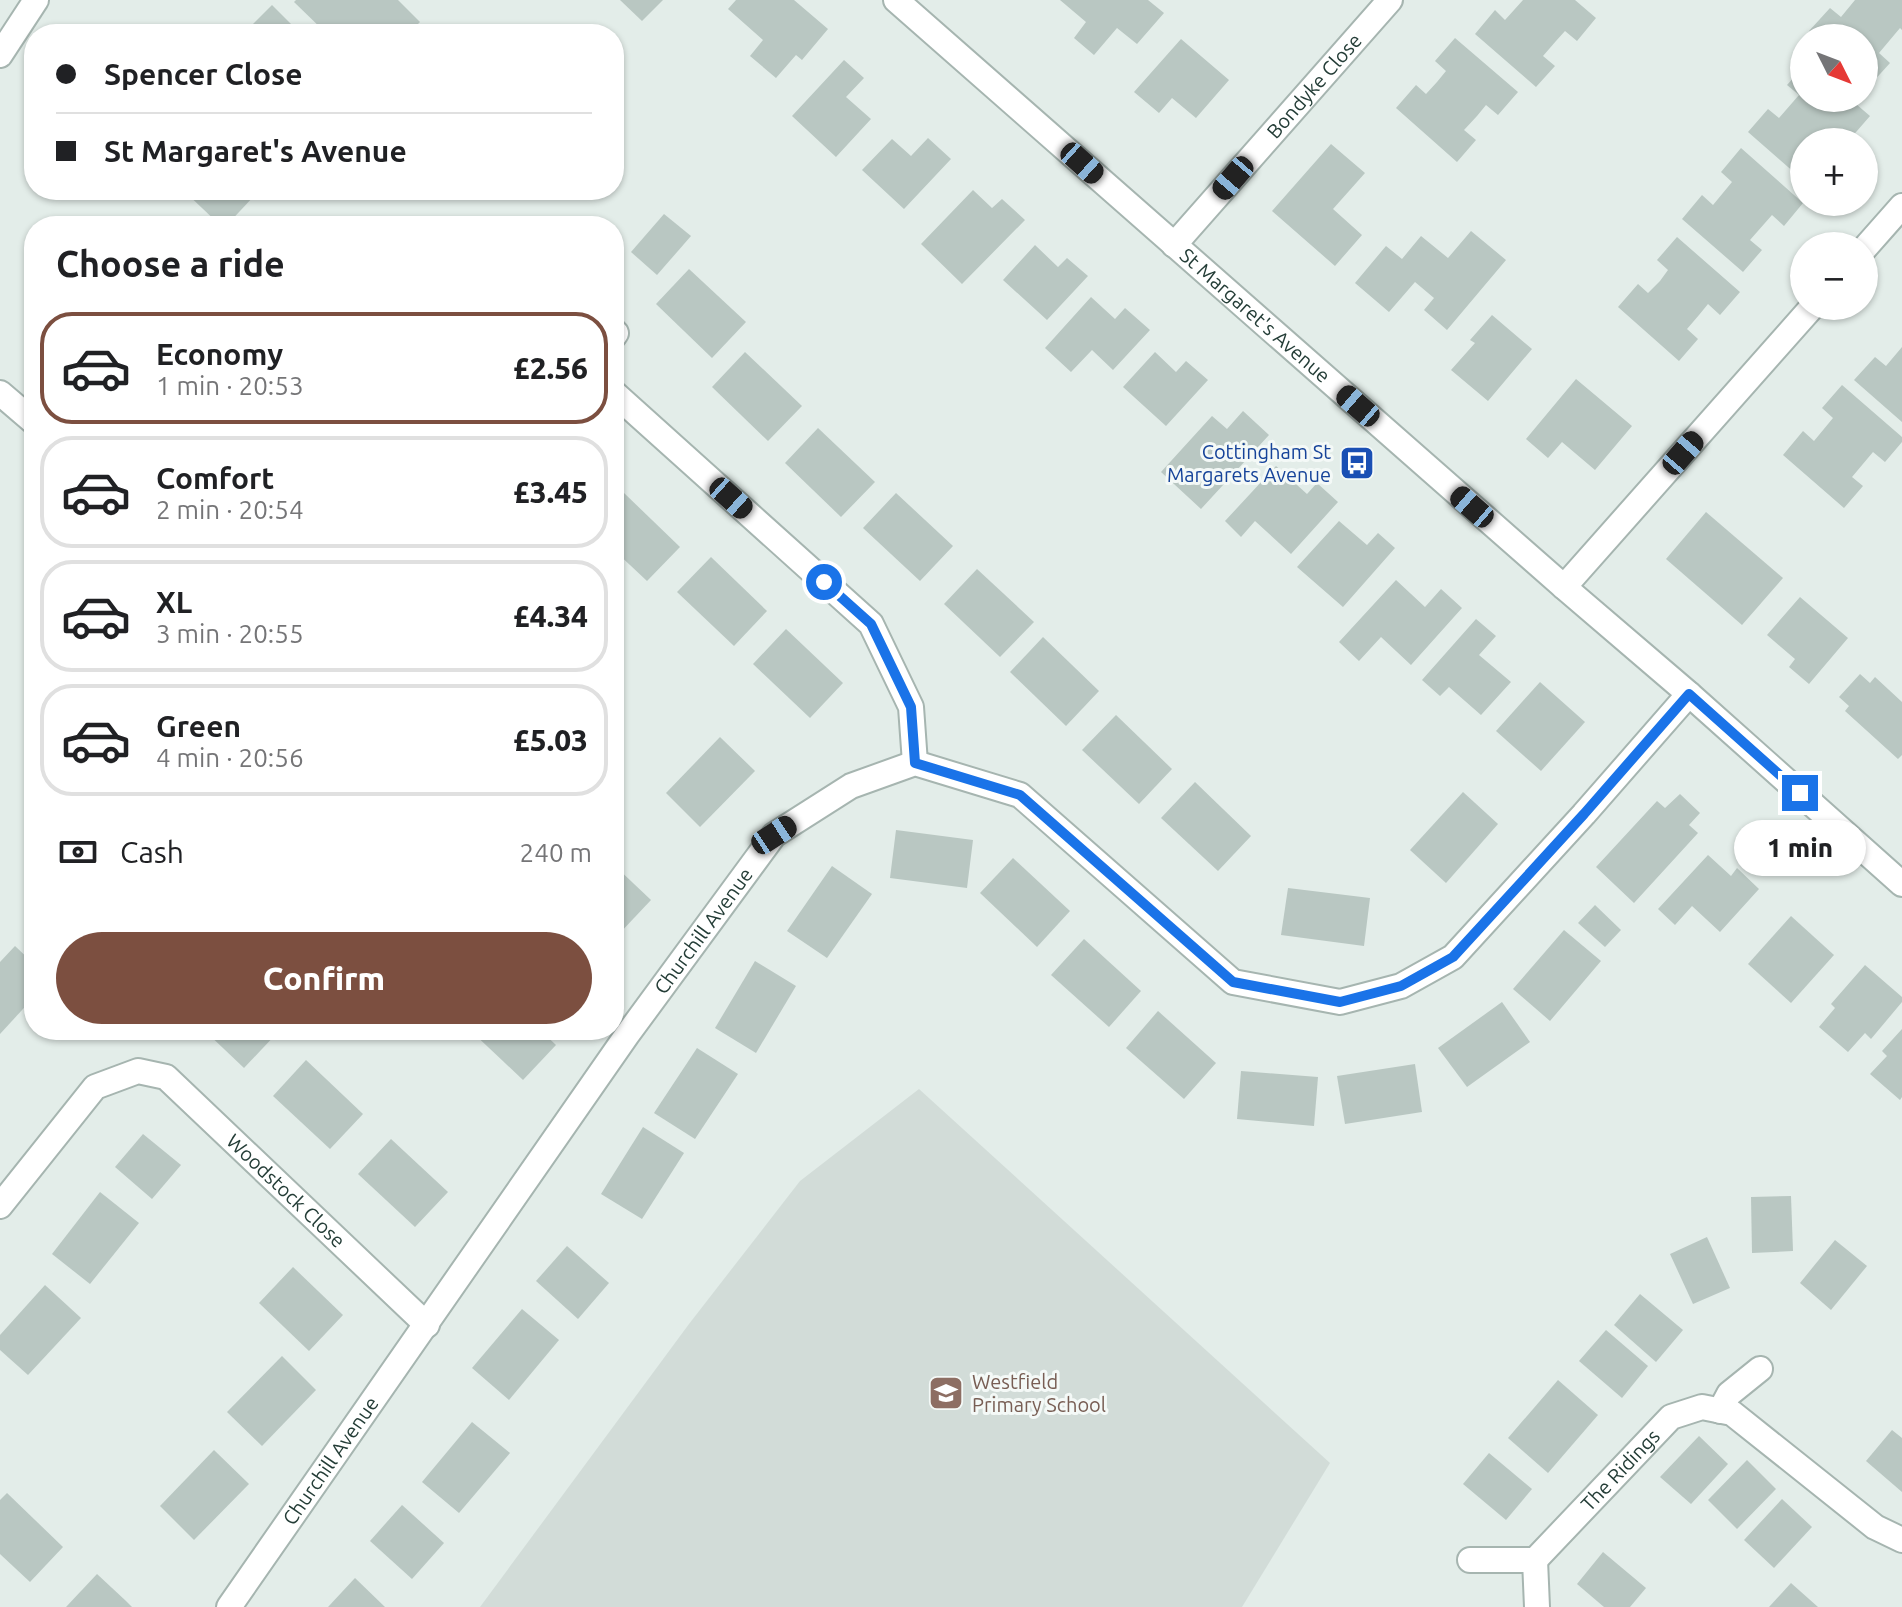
<!DOCTYPE html>
<meta charset="utf-8">
<style>
body{margin:0;font-family:Ubuntu,sans-serif;background:#f2f2f2;color:#202124;height:100vh;display:flex;flex-direction:column;font-size:30px;white-space:nowrap}
*{box-sizing:border-box;margin:0}
p{font-size:26px;color:#757577}
.icon{flex:none;width:44px;height:44px;fill:none;stroke:currentColor;stroke-width:2;stroke-linecap:round;stroke-linejoin:round}
.map{position:relative;flex:1;overflow:hidden}
.sheet{position:absolute;left:24px;top:216px;width:600px;height:824px;display:flex;flex-direction:column;background:#fff;border-radius:32px;box-shadow:0 2px 6px #0004}
.sheet>*{flex:none}
.top-card{position:absolute;left:24px;top:24px;width:600px;height:176px;border-radius:32px;box-shadow:0 2px 6px #0004;display:grid;align-content:center;height:176px;padding:0 32px;background:#fff}
.needle{width:52px;rotate:132deg}
.fabs{position:absolute;left:1790px;top:24px;display:grid;gap:16px}
.fabs a{display:grid;place-items:center;width:88px;height:88px;border-radius:50%;background:#fff;box-shadow:0 2px 6px #0004;font-size:40px}
.end{position:absolute;width:36px;height:36px;margin:-18px;border:10px solid #1a73e8;background:#fff;box-shadow:0 0 0 4px #fff}
.from{border-radius:50%}
.bubble{position:absolute;height:56px;border-radius:28px;background:#fff;box-shadow:0 2px 6px #0004;font-size:26px;font-weight:800;line-height:56px;text-align:center}
.car{position:absolute;width:24px;height:48px;margin:-24px -12px;border-radius:10px;box-shadow:0 0 6px 2px #0007;background:linear-gradient(#222 24%,#8ab4d8 0 40%,#222 0 76%,#8ab4d8 0 86%,#222 0)}
.top-card b{display:flex;align-items:center;gap:28px;height:76px;font-size:30px}
.top-card b+b{border-top:2px solid #e0e0e0}
.top-card i{width:20px;height:20px;background:#202124}
ul{padding:0;list-style:none}
li{display:flex;align-items:center;gap:24px;height:112px;margin:0 16px 12px;padding:0 16px;border:4px solid #e0e0e0;border-radius:32px}
li div{flex:1}
li b{display:block;font-size:30px}
li em{font-style:normal;font-weight:800}
li.active{border-color:#7c4f40}
li>.icon{width:72px;height:72px;stroke-width:1.5}
h2{padding:0 32px;font-size:36px;line-height:96px}
.pay{display:flex;align-items:center;gap:20px;height:88px;padding:0 32px;font-size:30px}
.pay p{margin-inline-start:auto}
.action{display:flex;gap:16px;margin-top:auto;padding:16px 32px}
.action a{flex:1;height:92px;border-radius:48px;background:#7c4f40;color:#fff;font-size:32px;font-weight:800;line-height:92px;text-align:center}
.map>svg:first-child{display:block}
.built{fill:#d2dcd8}
.building{fill:#b9c7c2}
.lines{fill:none;stroke-linecap:round;stroke-linejoin:round}
.minor-casing{stroke:#a6b5b0;stroke-width:28}
.minor{stroke:#fff;stroke-width:24}
.route{stroke:#1a73e8;stroke-width:10}
.labels{text-anchor:middle;stroke-width:6;stroke-linejoin:round;paint-order:stroke}
.street-label{font-size:20px;fill:#243d37;stroke:#f4f9f7}
.transit-label{font-size:20px;fill:#164399;stroke:#f4f9f7;text-anchor:end}
.education-label{font-size:20px;fill:#785e54;stroke:#f4f9f7;text-anchor:start}
</style>
<div class="map">
<svg width="1902" height="1607" viewBox="0 0 1902 1607">
<rect width="100%" height="100%" fill="#e3ede9"/>
<polygon class="built" points="919,1089 1330,1463 1242,1607 480,1607 689,1324 800,1181"/>
<g class="building">
<polygon points="296,0 398,0 420,22 408,34 327,34 294,2"/>
<polygon points="620,0 663,0 642,21"/>
<polygon points="736,0 794,0 828,29 802,60 796,55 776,78 750,56 763,40 728,9"/>
<polygon points="1060,0 1148,0 1164,13 1137,44 1117,28 1094,55 1074,38 1086,22"/>
<polygon points="1523,0 1575,0 1596,18 1577,41 1565,31 1556,41 1543,56 1555,66 1536,87 1475,34 1495,10 1505,20"/>
<polygon points="1855,0 1902,0 1902,30 1900,28 1879,53 1890,63 1871,84 1864,78 1864,38 1817,38 1809,31 1830,8 1841,17"/>
<polygon points="272,5 301,34 243,34"/>
<polygon points="1455,38 1518,92 1498,115 1486,105 1477,116 1464,130 1476,140 1457,162 1396,108 1416,85 1426,94 1437,82 1446,71 1435,61"/>
<polygon points="1181,39 1229,80 1196,118 1172,98 1159,113 1134,92"/>
<polygon points="844,60 864,78 846,97 871,119 836,157 792,116"/>
<polygon points="1804,66 1804,98 1849,98 1870,116 1850,139 1838,129 1827,142 1804,142 1804,181 1748,132 1768,109 1779,118 1799,95 1787,85"/>
<polygon points="928,138 951,159 904,209 862,170 892,139 911,156"/>
<polygon points="1331,144 1365,173 1333,209 1362,235 1335,266 1272,211"/>
<polygon points="1741,148 1803,203 1784,226 1772,215 1750,240 1762,250 1743,272 1682,219 1702,195 1713,205 1732,182 1721,172"/>
<polygon points="183,190 248,190 254,196 226,226 221,226"/>
<polygon points="973,190 992,208 1002,199 1025,220 962,284 921,244"/>
<polygon points="664,214 691,236 657,275 631,252"/>
<polygon points="1471,231 1506,260 1447,330 1424,310 1434,298 1415,282 1389,312 1355,283 1386,246 1402,259 1421,236 1448,258"/>
<polygon points="1677,237 1740,292 1720,315 1708,304 1699,315 1687,329 1698,339 1679,361 1618,307 1638,284 1648,293 1660,281 1668,270 1657,260"/>
<polygon points="1035,245 1058,267 1067,258 1088,276 1047,320 1003,280"/>
<polygon points="689,269 746,322 712,358 656,304"/>
<polygon points="1091,297 1115,319 1125,308 1150,330 1113,370 1092,350 1071,372 1045,348"/>
<polygon points="1492,315 1532,349 1488,401 1451,370 1475,343 1470,340"/>
<polygon points="1902,347 1902,422 1854,380 1875,357 1886,366"/>
<polygon points="745,352 802,406 768,441 712,387"/>
<polygon points="1155,352 1176,372 1186,361 1208,380 1166,426 1123,387"/>
<polygon points="1576,379 1632,426 1595,470 1562,442 1548,458 1526,439"/>
<polygon points="1842,385 1902,437 1902,442 1885,462 1873,452 1852,477 1863,486 1844,508 1783,455 1803,431 1814,441 1833,418 1822,408"/>
<polygon points="1243,411 1269,435 1201,509 1161,472 1212,416 1227,429"/>
<polygon points="818,428 875,482 841,517 785,463"/>
<polygon points="1276,466 1307,494 1317,483 1338,502 1291,554 1255,521 1241,537 1225,521"/>
<polygon points="624,493 680,547 647,581 614,550 614,503"/>
<polygon points="896,493 953,546 920,581 863,528"/>
<polygon points="1706,512 1783,578 1742,625 1666,559"/>
<polygon points="1339,521 1367,545 1378,533 1395,548 1343,607 1297,567"/>
<polygon points="711,557 767,611 734,646 677,592"/>
<polygon points="977,569 1034,622 1000,657 944,604"/>
<polygon points="1396,580 1425,607 1441,589 1462,608 1411,665 1381,637 1359,661 1339,642"/>
<polygon points="1800,597 1848,638 1809,684 1789,667 1795,659 1767,635"/>
<polygon points="1476,619 1496,636 1479,655 1511,682 1481,715 1449,687 1440,696 1422,680"/>
<polygon points="786,629 843,683 810,718 753,664"/>
<polygon points="1043,637 1099,691 1066,726 1010,672"/>
<polygon points="1860,674 1870,683 1875,677 1902,702 1902,755 1898,759 1845,711 1849,706 1839,697"/>
<polygon points="1540,682 1585,722 1541,771 1496,731"/>
<polygon points="1116,715 1172,769 1139,804 1082,750"/>
<polygon points="720,737 755,771 700,827 666,793"/>
<polygon points="1195,782 1251,836 1218,871 1161,818"/>
<polygon points="1463,792 1498,824 1446,883 1410,850"/>
<polygon points="1680,794 1700,813 1689,825 1698,833 1634,903 1596,867 1657,801 1665,808"/>
<polygon points="896,830 973,840 967,888 890,878"/>
<polygon points="1708,855 1731,876 1737,868 1759,889 1720,932 1692,906 1675,925 1658,909"/>
<polygon points="1013,858 1070,911 1037,947 980,893"/>
<polygon points="614,865 651,900 618,935 614,931"/>
<polygon points="832,866 872,894 827,958 787,931"/>
<polygon points="1288,888 1370,898 1364,946 1281,935"/>
<polygon points="1595,905 1621,930 1605,947 1578,923"/>
<polygon points="1791,916 1834,955 1791,1003 1748,964"/>
<polygon points="1564,930 1601,961 1550,1021 1513,989"/>
<polygon points="1084,939 1141,991 1109,1027 1051,975"/>
<polygon points="15,946 34,964 34,997 0,1034 0,962"/>
<polygon points="755,961 796,986 756,1053 715,1028"/>
<polygon points="1865,965 1902,997 1902,1002 1871,1039 1865,1033 1848,1052 1819,1027 1835,1008 1831,1004"/>
<polygon points="1502,1002 1530,1042 1467,1087 1438,1048"/>
<polygon points="1158,1011 1216,1063 1184,1099 1126,1048"/>
<polygon points="1902,1029 1902,1097 1900,1100 1870,1074 1887,1056 1882,1051"/>
<polygon points="204,1030 274,1030 277,1033 244,1068"/>
<polygon points="470,1030 540,1030 556,1045 523,1080"/>
<polygon points="697,1048 738,1074 695,1139 654,1113"/>
<polygon points="306,1060 363,1114 330,1149 273,1096"/>
<polygon points="1415,1064 1422,1112 1345,1124 1337,1076"/>
<polygon points="1241,1071 1318,1077 1314,1126 1237,1119"/>
<polygon points="643,1127 684,1153 642,1219 601,1194"/>
<polygon points="143,1134 181,1165 152,1199 115,1167"/>
<polygon points="391,1139 448,1192 415,1227 358,1174"/>
<polygon points="100,1192 139,1223 90,1284 52,1254"/>
<polygon points="1791,1196 1793,1251 1752,1253 1751,1197"/>
<polygon points="1707,1237 1730,1288 1693,1304 1670,1254"/>
<polygon points="1835,1240 1867,1266 1831,1310 1800,1283"/>
<polygon points="567,1246 609,1283 578,1319 536,1281"/>
<polygon points="293,1267 343,1315 309,1351 259,1303"/>
<polygon points="45,1285 81,1318 28,1375 0,1350 0,1335"/>
<polygon points="1640,1294 1683,1330 1656,1362 1614,1325"/>
<polygon points="522,1309 559,1340 509,1400 472,1368"/>
<polygon points="1606,1330 1648,1366 1622,1398 1579,1361"/>
<polygon points="282,1356 316,1390 262,1446 227,1412"/>
<polygon points="1558,1380 1598,1415 1548,1473 1508,1438"/>
<polygon points="472,1422 510,1453 459,1513 422,1482"/>
<polygon points="1892,1430 1902,1438 1902,1492 1866,1461"/>
<polygon points="1699,1436 1728,1464 1691,1504 1660,1477"/>
<polygon points="214,1450 249,1484 194,1540 160,1506"/>
<polygon points="1489,1453 1532,1489 1506,1520 1463,1484"/>
<polygon points="1747,1460 1776,1489 1737,1529 1708,1500"/>
<polygon points="7,1493 63,1547 30,1582 0,1554 0,1500"/>
<polygon points="1782,1499 1812,1527 1774,1568 1744,1540"/>
<polygon points="402,1505 444,1543 412,1579 370,1541"/>
<polygon points="1603,1552 1646,1588 1630,1607 1604,1607 1577,1584"/>
<polygon points="97,1574 126,1601 132,1607 66,1607"/>
<polygon points="355,1578 385,1607 328,1607"/>
<polygon points="1791,1583 1818,1607 1769,1607"/>
</g>
<g class="lines">
<g class="minor-casing">
<g id="minor">
<path id="s1" d="M896,0L1564,587L1689,694L1902,884"/>
<polyline points="0,55 36,0"/>
<path id="s2" d="M1174,245L1390,0"/>
<polyline points="1864,249 1902,206"/>
<polyline points="614,336 616,333"/>
<polyline points="0,393 34,422"/>
<polyline points="614,393 871,624 911,707 915,763"/>
<polyline points="1564,587 1813,306"/>
<path id="s3" d="M0,1206L95,1087L138,1071L166,1077L427,1325"/>
<polyline points="1720,1411 1729,1394 1760,1369"/>
<polyline points="1470,1560 1535,1560 1537,1607"/>
<path id="s4" d="M1535,1560L1671,1417L1702,1407L1732,1413L1875,1527L1902,1540"/>
<path id="s5" d="M229,1607L627,1035L774,835L851,786L915,763L1020,795L1233,982L1340,1002L1401,986L1453,957L1584,814L1689,694"/>
</g>
</g>
<use href="#minor" class="minor"/>
</g>
<g class="lines">
<polyline class="route" points="824,582 871,624 911,707 915,763 1020,795 1233,982 1340,1002 1401,986 1453,957 1584,814 1689,694 1800,793"/>
</g>
<defs>
<g id="bus-square" transform="scale(1.8)"><rect x="-9" y="-9" width="18" height="18" rx="4" fill="#1a4fb4" stroke="#f4f9f7"/><path d="M-5-6H5V4H4V6H2V4H-2V6H-4V4H-5ZM-3.5-4V0h7V-4ZM-3.5 1.2v1.5H-2V1.2ZM2 1.2v1.5H3.5V1.2Z" fill="#fff"/></g>
<g id="school-square" transform="scale(1.8)"><rect x="-9" y="-9" width="18" height="18" rx="4" fill="#8d6e63" stroke="#f4f9f7"/><path d="M0-5L7-2L0 1L-7-2ZM-4 1L0 2.5L4 1V4Q0 6-4 4Z" fill="#fff"/></g>
</defs>
<g fill-rule="evenodd">
<use href="#bus-square" x="1357" y="463"/>
<use href="#school-square" x="946" y="1393"/>
</g>
<g class="labels">
<g class="street-label">
<text dy="7" stroke="none"><textPath href="#s2" startOffset="212">Bondyke Close</textPath></text>
<text dy="7" stroke="none"><textPath href="#s1" startOffset="478">St Margaret's Avenue</textPath></text>
<text dy="7" stroke="none"><textPath href="#s5" startOffset="826">Churchill Avenue</textPath></text>
<text dy="7" stroke="none"><textPath href="#s3" startOffset="392">Woodstock Close</textPath></text>
<text dy="7" stroke="none"><textPath href="#s5" startOffset="178">Churchill Avenue</textPath></text>
<text dy="7" stroke="none"><textPath href="#s4" startOffset="124">The Ridings</textPath></text>
</g>
<g class="transit-label">
<text x="1331" y="459">Cottingham St<tspan x="1331" dy="23">Margarets Avenue</tspan></text>
</g>
<g class="education-label">
<text x="972" y="1389">Westfield<tspan x="972" dy="23">Primary School</tspan></text>
</g>
</g>
</svg>
<div class="fabs">
<a><svg class="needle" viewBox="-14 -14 28 28"><path d="M0-13l5 13h-10z" fill="#e53935"/><path d="M0 13l5-13h-10z" fill="#757577"/></svg></a>
<a>+</a>
<a>−</a>
</div>
<i class="end from" style="left:824px;top:582px"></i>
<i class="end" style="left:1800px;top:793px"></i>
<div class="bubble" style="left:1734px;top:820px;width:132px">1 min</div>
<i class="car" style="left:1082px;top:163px;rotate:132deg"></i>
<i class="car" style="left:1233px;top:178px;rotate:221deg"></i>
<i class="car" style="left:1358px;top:406px;rotate:311deg"></i>
<i class="car" style="left:1683px;top:453px;rotate:41deg"></i>
<i class="car" style="left:731px;top:498px;rotate:132deg"></i>
<i class="car" style="left:1472px;top:507px;rotate:311deg"></i>
<i class="car" style="left:774px;top:835px;rotate:57deg"></i>
<div class="top-card">
<b><i class="from"></i>Spencer Close</b>
<b><i></i>St Margaret's Avenue</b>
</div>
<section class="sheet">
<h2>Choose a ride</h2>
<ul>
<li class="active"><svg class="icon" aria-label="car" viewBox="0 0 24 24"><path d="M5 17H2v-5l4-1 3-4h7l3 4 3 1v5h-3M9 17h6M6 11h13"/><circle cx="7" cy="17" r="2"/><circle cx="17" cy="17" r="2"/></svg><div><b>Economy</b><p>1 min · 20:53</p></div><em>£2.56</em></li>
<li><svg class="icon" aria-label="car" viewBox="0 0 24 24"><path d="M5 17H2v-5l4-1 3-4h7l3 4 3 1v5h-3M9 17h6M6 11h13"/><circle cx="7" cy="17" r="2"/><circle cx="17" cy="17" r="2"/></svg><div><b>Comfort</b><p>2 min · 20:54</p></div><em>£3.45</em></li>
<li><svg class="icon" aria-label="car" viewBox="0 0 24 24"><path d="M5 17H2v-5l4-1 3-4h7l3 4 3 1v5h-3M9 17h6M6 11h13"/><circle cx="7" cy="17" r="2"/><circle cx="17" cy="17" r="2"/></svg><div><b>XL</b><p>3 min · 20:55</p></div><em>£4.34</em></li>
<li><svg class="icon" aria-label="car" viewBox="0 0 24 24"><path d="M5 17H2v-5l4-1 3-4h7l3 4 3 1v5h-3M9 17h6M6 11h13"/><circle cx="7" cy="17" r="2"/><circle cx="17" cy="17" r="2"/></svg><div><b>Green</b><p>4 min · 20:56</p></div><em>£5.03</em></li>
</ul>
<div class="pay"><svg class="icon" aria-label="cash" viewBox="0 0 24 24"><path d="M3 7h18v10H3z"/><circle cx="12" cy="12" r="2"/></svg>Cash<p>240 m</p></div>
<div class="action"><a>Confirm</a></div>
</section>
</div>
